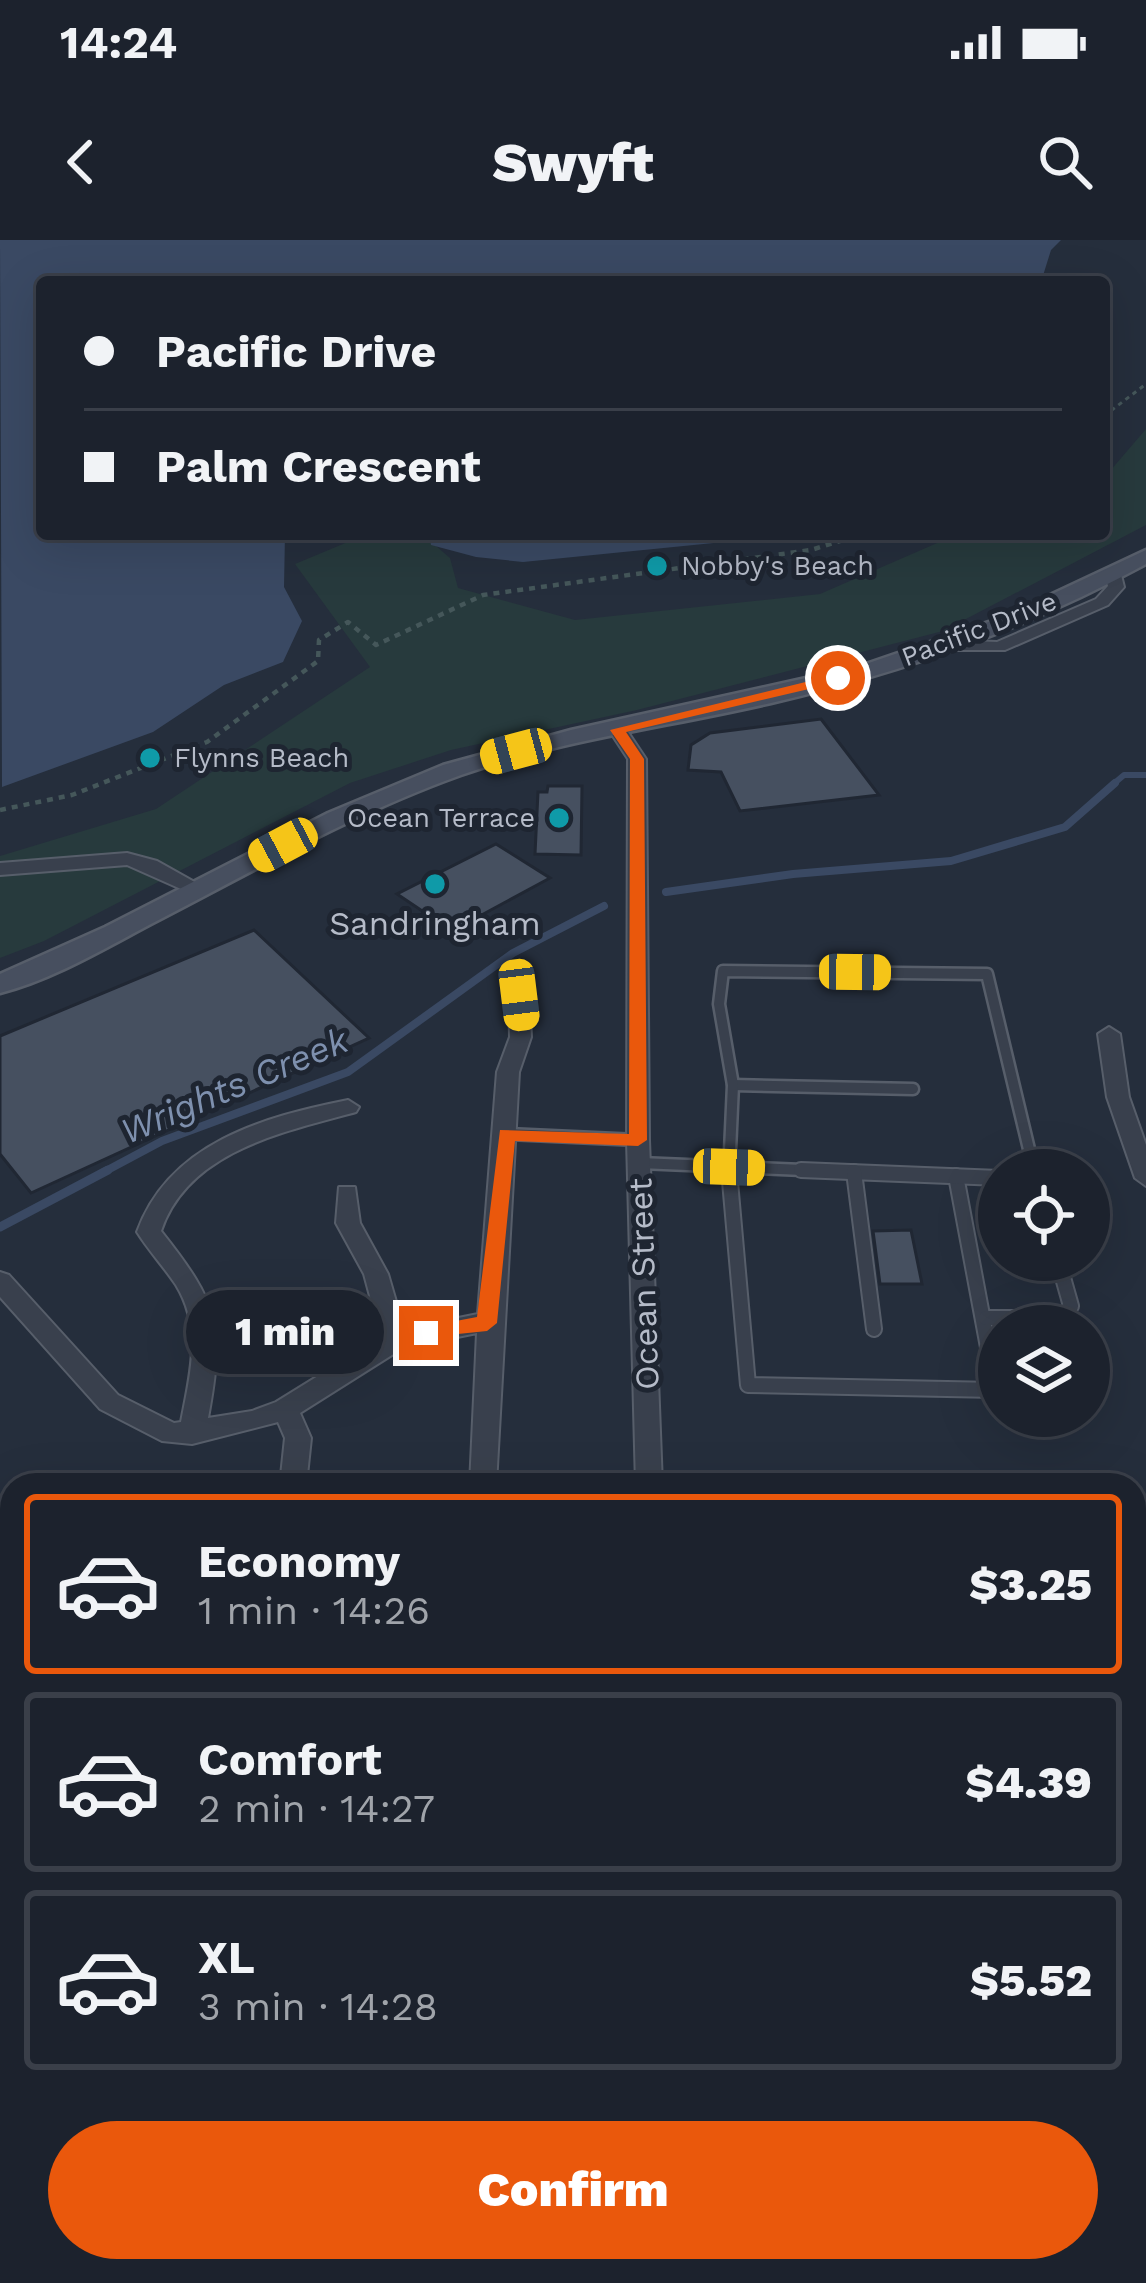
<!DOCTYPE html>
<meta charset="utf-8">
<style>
body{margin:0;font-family:"Work Sans",sans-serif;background:#252a35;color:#f1f3f6;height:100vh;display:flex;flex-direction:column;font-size:45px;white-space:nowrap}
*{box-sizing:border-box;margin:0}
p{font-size:39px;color:#a0a4aa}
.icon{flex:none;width:66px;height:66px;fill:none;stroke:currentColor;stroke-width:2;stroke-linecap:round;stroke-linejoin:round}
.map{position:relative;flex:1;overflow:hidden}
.details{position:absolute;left:0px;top:1233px;width:1146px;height:810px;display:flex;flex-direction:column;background:#1c222d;border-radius:36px 36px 0 0;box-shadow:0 12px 48px #0002,0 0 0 3px #3a3f49}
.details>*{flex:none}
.guide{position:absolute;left:36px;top:36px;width:1074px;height:264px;border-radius:12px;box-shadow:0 12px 48px #0002,0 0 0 3px #3a3f49;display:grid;align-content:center;height:264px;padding:0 48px;background:#1c222d}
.controls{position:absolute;left:978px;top:909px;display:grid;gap:24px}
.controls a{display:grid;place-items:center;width:132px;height:132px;border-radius:50%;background:#1c222d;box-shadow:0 12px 48px #0002,0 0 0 3px #3a3f49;font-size:60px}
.end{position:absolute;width:54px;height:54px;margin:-27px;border:15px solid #ea580c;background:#fff;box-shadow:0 0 0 6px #fff}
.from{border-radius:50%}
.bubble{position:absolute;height:84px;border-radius:42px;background:#1c222d;box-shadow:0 12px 48px #0002,0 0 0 3px #3a3f49;font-size:39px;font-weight:800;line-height:84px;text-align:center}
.car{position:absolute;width:36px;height:72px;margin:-36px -18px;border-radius:15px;box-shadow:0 0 9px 3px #0007;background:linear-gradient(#f5c518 24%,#345 0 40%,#f5c518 0 76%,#345 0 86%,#f5c518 0)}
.guide b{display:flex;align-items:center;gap:42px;height:114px;font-size:45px}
.guide b+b{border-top:3px solid #3a3f49}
.guide i{width:30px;height:30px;background:#f1f3f6}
ul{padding:21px 0 0;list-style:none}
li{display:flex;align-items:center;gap:36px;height:180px;margin:0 24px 18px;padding:0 24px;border:6px solid #3a3f49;border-radius:12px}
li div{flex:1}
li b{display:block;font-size:45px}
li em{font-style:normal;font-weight:800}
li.active{border-color:#ea580c}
li>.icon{width:108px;height:108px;stroke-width:1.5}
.action{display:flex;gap:24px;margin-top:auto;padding:24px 48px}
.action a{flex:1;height:138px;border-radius:72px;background:#ea580c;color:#fff;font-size:48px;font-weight:800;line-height:138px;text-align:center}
.status{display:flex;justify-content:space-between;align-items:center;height:84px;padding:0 60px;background:#1c222d;direction:ltr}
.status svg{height:33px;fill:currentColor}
header{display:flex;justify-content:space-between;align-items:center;height:156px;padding:0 48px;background:#1c222d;font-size:54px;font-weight:800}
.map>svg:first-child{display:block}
.green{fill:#273a3d}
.water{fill:#3a4963}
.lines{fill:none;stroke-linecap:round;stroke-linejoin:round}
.stream-far2{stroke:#3a4963;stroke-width:6}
.stream-far1{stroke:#3a4963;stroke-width:8}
.stream{stroke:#3a4963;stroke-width:9}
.building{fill:#465060;stroke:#202733;stroke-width:3}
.lane-far1-casing{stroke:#575e6a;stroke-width:15}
.lane-casing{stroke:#575e6a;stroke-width:18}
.street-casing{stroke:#575e6a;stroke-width:4}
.secondary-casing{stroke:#575e6a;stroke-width:5}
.path-far1{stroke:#45575a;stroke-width:3;stroke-dasharray:4.5 4.5;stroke-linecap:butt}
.path{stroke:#45575a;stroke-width:4.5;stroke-dasharray:6 6;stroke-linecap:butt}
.lane-far1{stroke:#39404d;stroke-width:10}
.lane{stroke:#39404d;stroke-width:14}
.street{fill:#39404d;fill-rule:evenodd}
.secondary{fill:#474f5f;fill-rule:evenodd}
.route{fill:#ea580c}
.culture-dot{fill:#0f9aa8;stroke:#1e2531;stroke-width:4.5}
.labels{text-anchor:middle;stroke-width:10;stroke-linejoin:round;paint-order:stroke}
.far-poi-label{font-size:27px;fill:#b5bbc8;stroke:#1e2531;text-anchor:start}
.far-street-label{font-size:27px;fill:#b5bbc8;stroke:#1e2531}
.poi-label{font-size:33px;fill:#b5bbc8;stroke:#1e2531}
.street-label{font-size:33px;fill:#b5bbc8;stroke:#1e2531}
.water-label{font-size:36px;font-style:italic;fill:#7e90ae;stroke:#1e2531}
</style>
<div class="status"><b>14:24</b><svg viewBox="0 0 49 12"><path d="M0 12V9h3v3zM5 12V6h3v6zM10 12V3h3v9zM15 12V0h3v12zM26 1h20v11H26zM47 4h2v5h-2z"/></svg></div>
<header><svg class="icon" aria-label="back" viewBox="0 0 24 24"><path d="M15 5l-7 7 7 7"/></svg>Swyft<svg class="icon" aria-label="search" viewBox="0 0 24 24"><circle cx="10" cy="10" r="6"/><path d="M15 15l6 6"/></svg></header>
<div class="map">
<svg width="1146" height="2043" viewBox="0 0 1146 2043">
<rect width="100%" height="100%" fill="#252e3c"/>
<polygon class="green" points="1146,189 1146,285 943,391 637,470 451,510 350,543 44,701 0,718 0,616 156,569 370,427 295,324 367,294 422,294 450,318 458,348 575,380 820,354 958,294 1104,294 1104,238"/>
<g class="water">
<polygon points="0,0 1061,0 1051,10 1041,42 42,42 42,294 285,294 284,347 302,381 283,422 224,445 153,492 2,547"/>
<polygon points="429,294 803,294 523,322 476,317 431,305"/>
</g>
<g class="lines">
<polyline class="stream-far2" points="1111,546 1124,535 1146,535"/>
<g class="stream-far1">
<polyline points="666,652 793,634 951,621 1065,587 1115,543"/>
<polyline points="102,933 162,901 348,832 513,713 604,666"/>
</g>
<polyline class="stream" points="0,987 108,930"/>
</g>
<g class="building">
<polygon points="821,479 879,555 740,571 721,532 688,530 691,505 710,493"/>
<polygon points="548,546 582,546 581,615 535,614 538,552 547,552"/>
<polygon points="496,604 550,638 452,691 397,654"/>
<polygon points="254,690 369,798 31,953 0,914 0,796"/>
<polygon points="911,990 922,1044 880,1044 873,991"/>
</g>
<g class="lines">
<g class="lane-far1-casing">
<g id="lane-far1">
<polyline points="733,845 913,849"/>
<polyline points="506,894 638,900"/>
<polyline points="640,923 873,933"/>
<polyline points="729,933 733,845 719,764 723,731 987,734 1034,930"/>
</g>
</g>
<g class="lane-casing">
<g id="lane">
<polyline points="729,930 748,1145 996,1150 956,936"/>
<polyline points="801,930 999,938"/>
<polyline points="854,932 874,1089"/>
<polyline points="986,1078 1061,1078 1071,1066 1058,1020"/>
</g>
</g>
<g class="street-casing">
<g id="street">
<polygon points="1113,330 1121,335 1124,347 1108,365 1005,410 945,410 937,405 945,400 997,402 1096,359 1108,346 1105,335"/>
<polygon points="618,485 624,486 646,519 649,900 662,1245 636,1245 627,900 628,519 609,490"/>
<polygon points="127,613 157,621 207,649 204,653 190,653 127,625 0,635 0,623"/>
<path d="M519,749L529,755L531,797L519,832L496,1245H470L477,1093L403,1108L300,1173L311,1198L306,1245H280L285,1198L278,1182L192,1204L162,1201L100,1169L0,1057V1032L9,1035L118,1155L174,1183L181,1182C190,1135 203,1089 176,1045C164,1027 149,1011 137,992C169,903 263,877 348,860L359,867L356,872C283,892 188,911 161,991C219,1064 225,1086 208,1178L252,1171L276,1162L381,1097L364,1034L336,983L339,947H355L360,983L388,1034L404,1089L478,1074L497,832L510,797L509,755Z"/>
<polygon points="1109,787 1120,794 1129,857 1146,905 1146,946 1135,938 1107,857 1098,794"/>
<rect x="1134" y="1553" width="12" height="28"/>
<polygon points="12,1665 12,1697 0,1698 0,1666"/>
<polygon points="1134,1885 1146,1888 1146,1924 1134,1921"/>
<polygon points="0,2016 12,2016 12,2031 220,2031 225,2043 0,2043"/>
<rect x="641" y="2031" width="36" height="12"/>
</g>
</g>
<g class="secondary-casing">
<path id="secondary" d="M1146,310V324C1028,388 902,433 771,463C668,487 561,500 461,535C352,574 252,632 149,685C102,710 51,740 0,753V734L105,687L328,573L443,525L571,490L860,426L1003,377Z"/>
</g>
<polyline class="path-far1" points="1104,176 1146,144"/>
<polyline class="path" points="0,570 72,555 207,502 318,421 319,400 348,382 376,405 483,355 811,310 863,294"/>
<use href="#lane-far1" class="lane-far1"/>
<use href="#lane" class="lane"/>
<use href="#street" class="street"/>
<use href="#secondary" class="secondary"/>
</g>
<polygon class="route" points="838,434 843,441 626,492 644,519 647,900 638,906 515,901 497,1083 487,1091 419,1098 419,1088 477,1077 500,890 629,894 630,519 610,490"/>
<g class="culture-dot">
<circle cx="657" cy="326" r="12"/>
<circle cx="150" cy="518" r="12"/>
<circle cx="559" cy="578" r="12"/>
<circle cx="435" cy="644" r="12"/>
</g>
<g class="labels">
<g class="far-poi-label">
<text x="681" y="335">Nobby's Beach</text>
<text x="174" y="527">Flynns Beach</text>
<text x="535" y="587" text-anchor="end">Ocean Terrace</text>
</g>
<g class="far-street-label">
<text transform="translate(979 389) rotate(-21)" y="9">Pacific Drive</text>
</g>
<g class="poi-label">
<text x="435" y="695">Sandringham</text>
</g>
<g class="street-label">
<text transform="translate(643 1044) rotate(-92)" y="12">Ocean Street</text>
</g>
<g class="water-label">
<text transform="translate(234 845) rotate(-23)" y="13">Wrights Creek</text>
</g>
</g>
</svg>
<div class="controls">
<a><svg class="icon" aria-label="locate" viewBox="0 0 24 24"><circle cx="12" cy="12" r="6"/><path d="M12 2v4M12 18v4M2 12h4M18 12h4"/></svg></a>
<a><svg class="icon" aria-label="layers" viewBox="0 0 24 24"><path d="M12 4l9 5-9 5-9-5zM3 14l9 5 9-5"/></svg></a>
</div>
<i class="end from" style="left:838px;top:438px"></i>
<i class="end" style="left:426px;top:1093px"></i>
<div class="bubble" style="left:186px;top:1050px;width:198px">1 min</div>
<i class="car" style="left:516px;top:511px;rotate:255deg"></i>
<i class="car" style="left:283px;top:605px;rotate:242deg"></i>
<i class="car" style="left:855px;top:732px;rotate:91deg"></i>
<i class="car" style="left:519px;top:755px;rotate:173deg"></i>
<i class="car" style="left:729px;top:927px;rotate:92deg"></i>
<div class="guide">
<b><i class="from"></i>Pacific Drive</b>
<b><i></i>Palm Crescent</b>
</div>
<section class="details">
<ul>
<li class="active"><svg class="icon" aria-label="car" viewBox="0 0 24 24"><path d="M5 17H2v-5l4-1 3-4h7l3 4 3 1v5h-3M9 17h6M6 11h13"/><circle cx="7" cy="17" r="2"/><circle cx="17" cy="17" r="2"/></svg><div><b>Economy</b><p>1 min · 14:26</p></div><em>$3.25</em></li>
<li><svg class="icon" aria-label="car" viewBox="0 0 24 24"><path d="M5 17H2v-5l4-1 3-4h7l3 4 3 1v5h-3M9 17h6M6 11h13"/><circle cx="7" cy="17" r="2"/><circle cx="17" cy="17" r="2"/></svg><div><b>Comfort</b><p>2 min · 14:27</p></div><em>$4.39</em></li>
<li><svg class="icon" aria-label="car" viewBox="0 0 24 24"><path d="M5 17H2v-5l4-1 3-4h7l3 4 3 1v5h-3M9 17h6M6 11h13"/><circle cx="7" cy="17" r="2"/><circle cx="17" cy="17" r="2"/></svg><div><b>XL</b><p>3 min · 14:28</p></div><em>$5.52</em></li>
</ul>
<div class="action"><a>Confirm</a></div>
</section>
</div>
